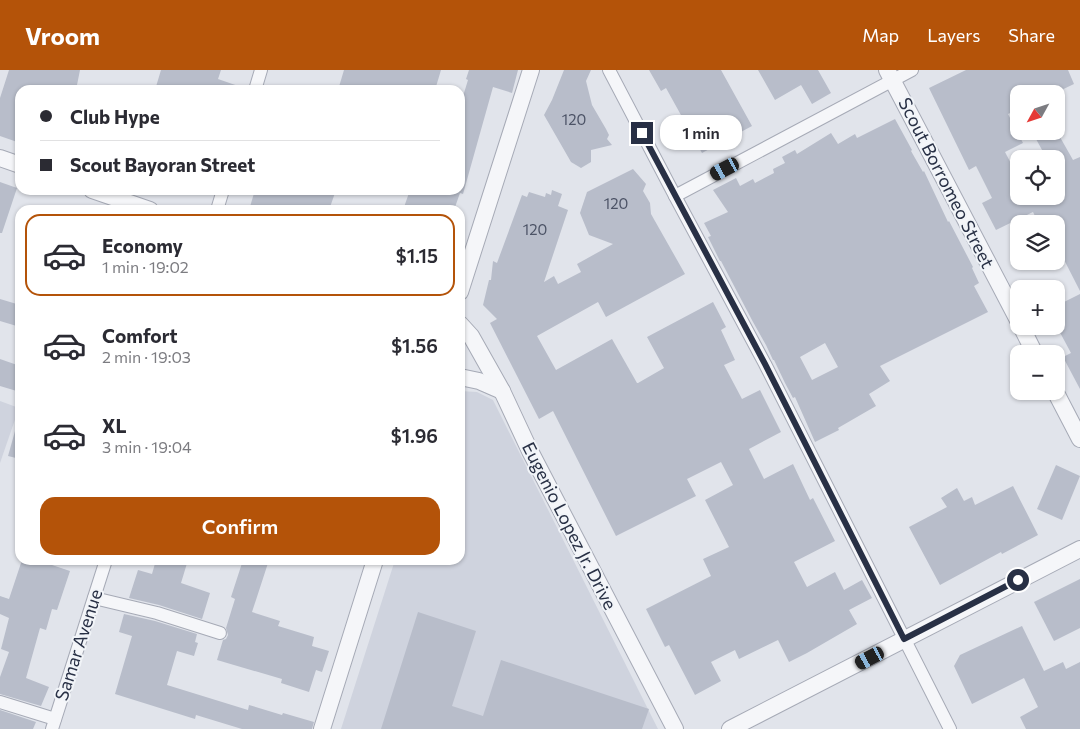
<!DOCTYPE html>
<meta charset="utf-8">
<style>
body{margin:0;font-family:Commissioner,sans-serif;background:#f7f7f7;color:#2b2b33;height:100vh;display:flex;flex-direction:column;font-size:19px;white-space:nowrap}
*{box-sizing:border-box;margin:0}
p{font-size:16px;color:#7c7c81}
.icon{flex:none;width:28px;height:28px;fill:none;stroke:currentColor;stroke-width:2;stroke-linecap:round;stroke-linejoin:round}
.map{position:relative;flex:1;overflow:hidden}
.sheet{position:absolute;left:15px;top:135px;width:450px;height:360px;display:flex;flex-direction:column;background:#fff;border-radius:15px;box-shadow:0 1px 4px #0004}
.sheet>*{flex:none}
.guide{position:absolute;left:15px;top:15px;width:450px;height:110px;border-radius:15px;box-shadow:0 1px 4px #0004;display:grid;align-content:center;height:110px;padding:0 25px;background:#fff}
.needle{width:32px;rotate:230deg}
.fabs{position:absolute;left:1010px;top:15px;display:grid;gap:10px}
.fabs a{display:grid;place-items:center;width:55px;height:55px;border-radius:10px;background:#fff;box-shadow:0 1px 4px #0004;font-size:25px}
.end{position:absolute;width:22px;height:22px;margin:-11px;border:6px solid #283045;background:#fff;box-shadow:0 0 0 2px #fff}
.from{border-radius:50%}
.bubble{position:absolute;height:35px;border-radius:15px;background:#fff;box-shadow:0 1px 4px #0004;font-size:16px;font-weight:600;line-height:35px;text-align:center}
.car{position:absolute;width:15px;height:30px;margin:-15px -8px;border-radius:6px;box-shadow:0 0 4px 1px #0007;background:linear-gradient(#222 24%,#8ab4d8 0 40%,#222 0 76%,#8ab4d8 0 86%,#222 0)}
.guide b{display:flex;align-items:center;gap:18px;height:48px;font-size:19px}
.guide b+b{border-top:1px solid #e1e1e2}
.guide i{width:12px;height:12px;background:#2b2b33}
ul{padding:9px 0 0;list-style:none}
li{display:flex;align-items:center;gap:15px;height:82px;margin:0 10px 8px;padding:0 15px;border:2px solid transparent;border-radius:15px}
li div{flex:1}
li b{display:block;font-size:19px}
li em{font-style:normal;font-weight:600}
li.current{border-color:#b45309}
li>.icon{width:45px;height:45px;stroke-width:1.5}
.primary-button{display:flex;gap:10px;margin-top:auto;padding:10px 25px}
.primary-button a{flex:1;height:58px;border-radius:15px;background:#b45309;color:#fff;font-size:20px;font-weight:600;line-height:58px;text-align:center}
header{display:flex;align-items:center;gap:30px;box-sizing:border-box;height:70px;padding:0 25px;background:#b45309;color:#fff}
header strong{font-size:24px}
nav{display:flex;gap:28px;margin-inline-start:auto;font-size:18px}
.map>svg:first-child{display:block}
.built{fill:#cfd3de}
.building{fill:#b8bdca;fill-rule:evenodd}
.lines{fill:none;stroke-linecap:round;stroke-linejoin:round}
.minor-casing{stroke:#a6aab6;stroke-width:14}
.tertiary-casing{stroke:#a6aab6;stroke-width:18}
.minor{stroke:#f5f6f9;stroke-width:12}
.tertiary{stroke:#f5f6f9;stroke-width:16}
.route{stroke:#283045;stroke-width:6}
.labels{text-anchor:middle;stroke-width:4;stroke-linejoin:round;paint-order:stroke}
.number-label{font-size:15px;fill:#4c5366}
.street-label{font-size:18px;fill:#283045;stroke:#f1f4f8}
</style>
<header>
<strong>Vroom</strong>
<nav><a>Map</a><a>Layers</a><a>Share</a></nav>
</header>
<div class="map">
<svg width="1080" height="659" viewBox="0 0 1080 659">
<rect width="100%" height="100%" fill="#e1e4eb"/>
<g class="built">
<polygon points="460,321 477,322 493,330 658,659 341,659 395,490 460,490"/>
<polygon points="0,331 19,338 0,393"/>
</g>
<g class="building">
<polygon points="9,0 80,0 76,20 20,20 20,73 0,66 0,28"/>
<polygon points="161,0 221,0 218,9 244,18 243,20 155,20"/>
<polygon points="344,0 441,0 435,20 338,20"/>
<polygon points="469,0 518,0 512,23 493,17 463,124 460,123 454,140 403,140 410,120 460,120 460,36 468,10 466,9"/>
<polygon points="564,0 591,0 586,11 592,35 606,59 609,65 607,69 612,75 591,80 591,92 581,98 571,92 544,45 552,30"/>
<polygon points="649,0 721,0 752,56 702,83 666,18 661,21"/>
<polygon points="758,0 818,0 831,23 812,34 801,15 775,30"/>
<polygon points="966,0 1068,0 1074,14 1053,24 1019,24 1019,39 1008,44 1023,73 1005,82 1019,109 1019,126 1056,126 1056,89 1047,89 1036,69 1051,61 1056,61 1056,60 1073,90 1080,87 1080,221 1056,174 1056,154 1039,154 1033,142 996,160 982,133 992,128 976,96 969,100 929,18"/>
<path d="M895,49L912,80L911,81L923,102L924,101L948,152L949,151L973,197L972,198L979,213L974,216L988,242L880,296L890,311L869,324L876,336L838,358L839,360L815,372L795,327L793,328L785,313L774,290H773L766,275L753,252L721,191H720L708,167L711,166L704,153L728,142L713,120L736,108L740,116L753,109L755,113L774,103L773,99L785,93L782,87L795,80L797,84L831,63L838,74L855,64L857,68ZM825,273L838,297L812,310L800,287Z"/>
<polygon points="633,99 646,114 643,121 650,133 651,144 685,204 606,247 598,232 537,266 556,300 612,269 637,313 638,313 664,298 647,267 713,232 726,257 721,260 735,290 724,295 742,329 760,320 781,362 749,379 764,409 793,394 810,430 813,428 835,471 794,492 807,517 835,502 844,520 862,510 872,528 849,540 857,554 807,583 789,592 778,570 739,589 735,580 711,592 721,611 695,625 669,575 665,577 646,539 711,506 703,489 729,477 705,430 733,415 721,392 687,409 696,426 616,466 553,341 539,349 490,253 497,249 483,235 489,210 491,210 493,191 497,193 522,125 527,127 529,122 545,127 546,123 551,125 552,120 562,124 558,136 568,140 544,212 554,206 558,214 581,202 577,194 613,174 589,165 580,143 587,122"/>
<polygon points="0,112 17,118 2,163 0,163"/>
<polygon points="255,120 336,120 329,140 249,140"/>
<polygon points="1080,224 1080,319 1063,287 1071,283 1056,255 1056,236"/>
<polygon points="0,229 20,235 20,257 0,251"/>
<polygon points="0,289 20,296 20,322 0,316"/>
<polygon points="17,354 20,354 20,389 8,386"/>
<polygon points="1056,395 1080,406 1062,450 1037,439"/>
<polygon points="1013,416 1038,465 1002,484 1001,482 940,515 909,457 947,437 941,428 957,418 964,431 972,427 975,435"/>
<polygon points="22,490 37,490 70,501 57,540 52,539 46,560 40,558 26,608 49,617 41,636 0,624 0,607 9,582 1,579 9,548 0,544 0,526 9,529"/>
<polygon points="156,490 188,490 181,513 210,523 202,549 159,535 129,528 138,500 152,504"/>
<polygon points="243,490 269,490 252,542 280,551 278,556 314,567 312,576 329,581 322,602 316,600 309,622 281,613 282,609 217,590 223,570 226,569 228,565 226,558 235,529 231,527"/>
<polygon points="1080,509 1080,558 1054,571 1034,532"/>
<polygon points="418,542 476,561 452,636 483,646 501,590 649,639 642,659 381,659"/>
<polygon points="124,544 155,551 197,564 195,572 198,573 194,586 177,581 167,615 248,640 249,635 282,645 283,643 314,652 312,659 242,659 196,645 195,649 115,624 132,566 119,562"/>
<polygon points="1022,556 1044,601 1063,592 1066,599 1080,592 1080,659 1026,659 1020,647 1038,637 1024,608 972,634 954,596 960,585"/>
<polygon points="0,640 36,652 33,659 0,659"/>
</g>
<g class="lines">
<g class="minor-casing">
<g id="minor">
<polyline points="609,0 675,126 765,294 950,659"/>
<polyline points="255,20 261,0"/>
<polyline points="675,126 912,0"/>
<polyline points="217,140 223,120"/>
<polyline points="94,528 157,543 220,563"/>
<polyline points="0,632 55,649"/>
<polyline points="52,659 106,490"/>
</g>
</g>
<g class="tertiary-casing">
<g id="tertiary">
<polyline points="887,0 1019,252"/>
<polyline points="0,88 20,95"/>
<polyline points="92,120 150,140"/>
<polyline points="460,222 531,0"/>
<polyline points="460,254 471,266 502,321 530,381 675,659"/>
<polyline points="1021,256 1035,284"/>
<polyline points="460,307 479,311 502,321"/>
<polyline points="1055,321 1080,369"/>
<polyline points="322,659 375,490"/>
<polyline points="730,659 1080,479"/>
</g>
</g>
<use href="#minor" class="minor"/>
<use href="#tertiary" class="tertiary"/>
</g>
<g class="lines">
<polyline class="route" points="642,63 765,294 904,569 1018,510"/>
</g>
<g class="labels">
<g class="number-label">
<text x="574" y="55">120</text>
<text x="616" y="139">120</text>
<text x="535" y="165">120</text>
</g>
<g class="street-label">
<text transform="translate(946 113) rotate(63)" y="6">Scout Borromeo Street</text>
<text transform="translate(569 456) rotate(63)" y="6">Eugenio Lopez Jr. Drive</text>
<text transform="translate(79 575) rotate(-72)" y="6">Samar Avenue</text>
</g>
</g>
</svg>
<div class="fabs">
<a><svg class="needle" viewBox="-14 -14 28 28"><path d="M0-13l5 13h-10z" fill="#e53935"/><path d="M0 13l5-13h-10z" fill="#7c7c81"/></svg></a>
<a><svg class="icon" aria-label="locate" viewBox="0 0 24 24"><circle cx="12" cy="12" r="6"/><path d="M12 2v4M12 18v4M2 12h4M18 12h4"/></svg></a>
<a><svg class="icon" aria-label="layers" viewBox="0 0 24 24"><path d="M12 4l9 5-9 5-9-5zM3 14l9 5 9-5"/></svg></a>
<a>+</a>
<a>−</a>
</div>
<i class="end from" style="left:1018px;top:510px"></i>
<i class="end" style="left:642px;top:63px"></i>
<div class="bubble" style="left:660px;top:45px;width:82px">1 min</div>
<i class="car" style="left:725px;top:99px;rotate:242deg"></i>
<i class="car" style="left:870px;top:588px;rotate:242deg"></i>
<div class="guide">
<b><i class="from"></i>Club Hype</b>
<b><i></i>Scout Bayoran Street</b>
</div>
<section class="sheet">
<ul>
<li class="current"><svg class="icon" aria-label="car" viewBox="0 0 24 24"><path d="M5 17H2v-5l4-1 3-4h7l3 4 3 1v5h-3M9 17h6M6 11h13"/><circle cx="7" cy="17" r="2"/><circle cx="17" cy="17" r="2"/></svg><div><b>Economy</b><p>1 min · 19:02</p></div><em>$1.15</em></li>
<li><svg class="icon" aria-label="car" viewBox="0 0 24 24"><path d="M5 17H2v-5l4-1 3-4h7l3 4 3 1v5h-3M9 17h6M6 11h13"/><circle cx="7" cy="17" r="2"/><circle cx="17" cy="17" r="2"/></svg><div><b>Comfort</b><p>2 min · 19:03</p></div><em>$1.56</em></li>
<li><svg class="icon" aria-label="car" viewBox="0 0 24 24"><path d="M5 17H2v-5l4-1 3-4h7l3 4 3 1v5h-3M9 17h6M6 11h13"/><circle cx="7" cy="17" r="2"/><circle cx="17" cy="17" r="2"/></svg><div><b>XL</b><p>3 min · 19:04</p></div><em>$1.96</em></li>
</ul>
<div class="primary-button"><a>Confirm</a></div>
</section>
</div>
